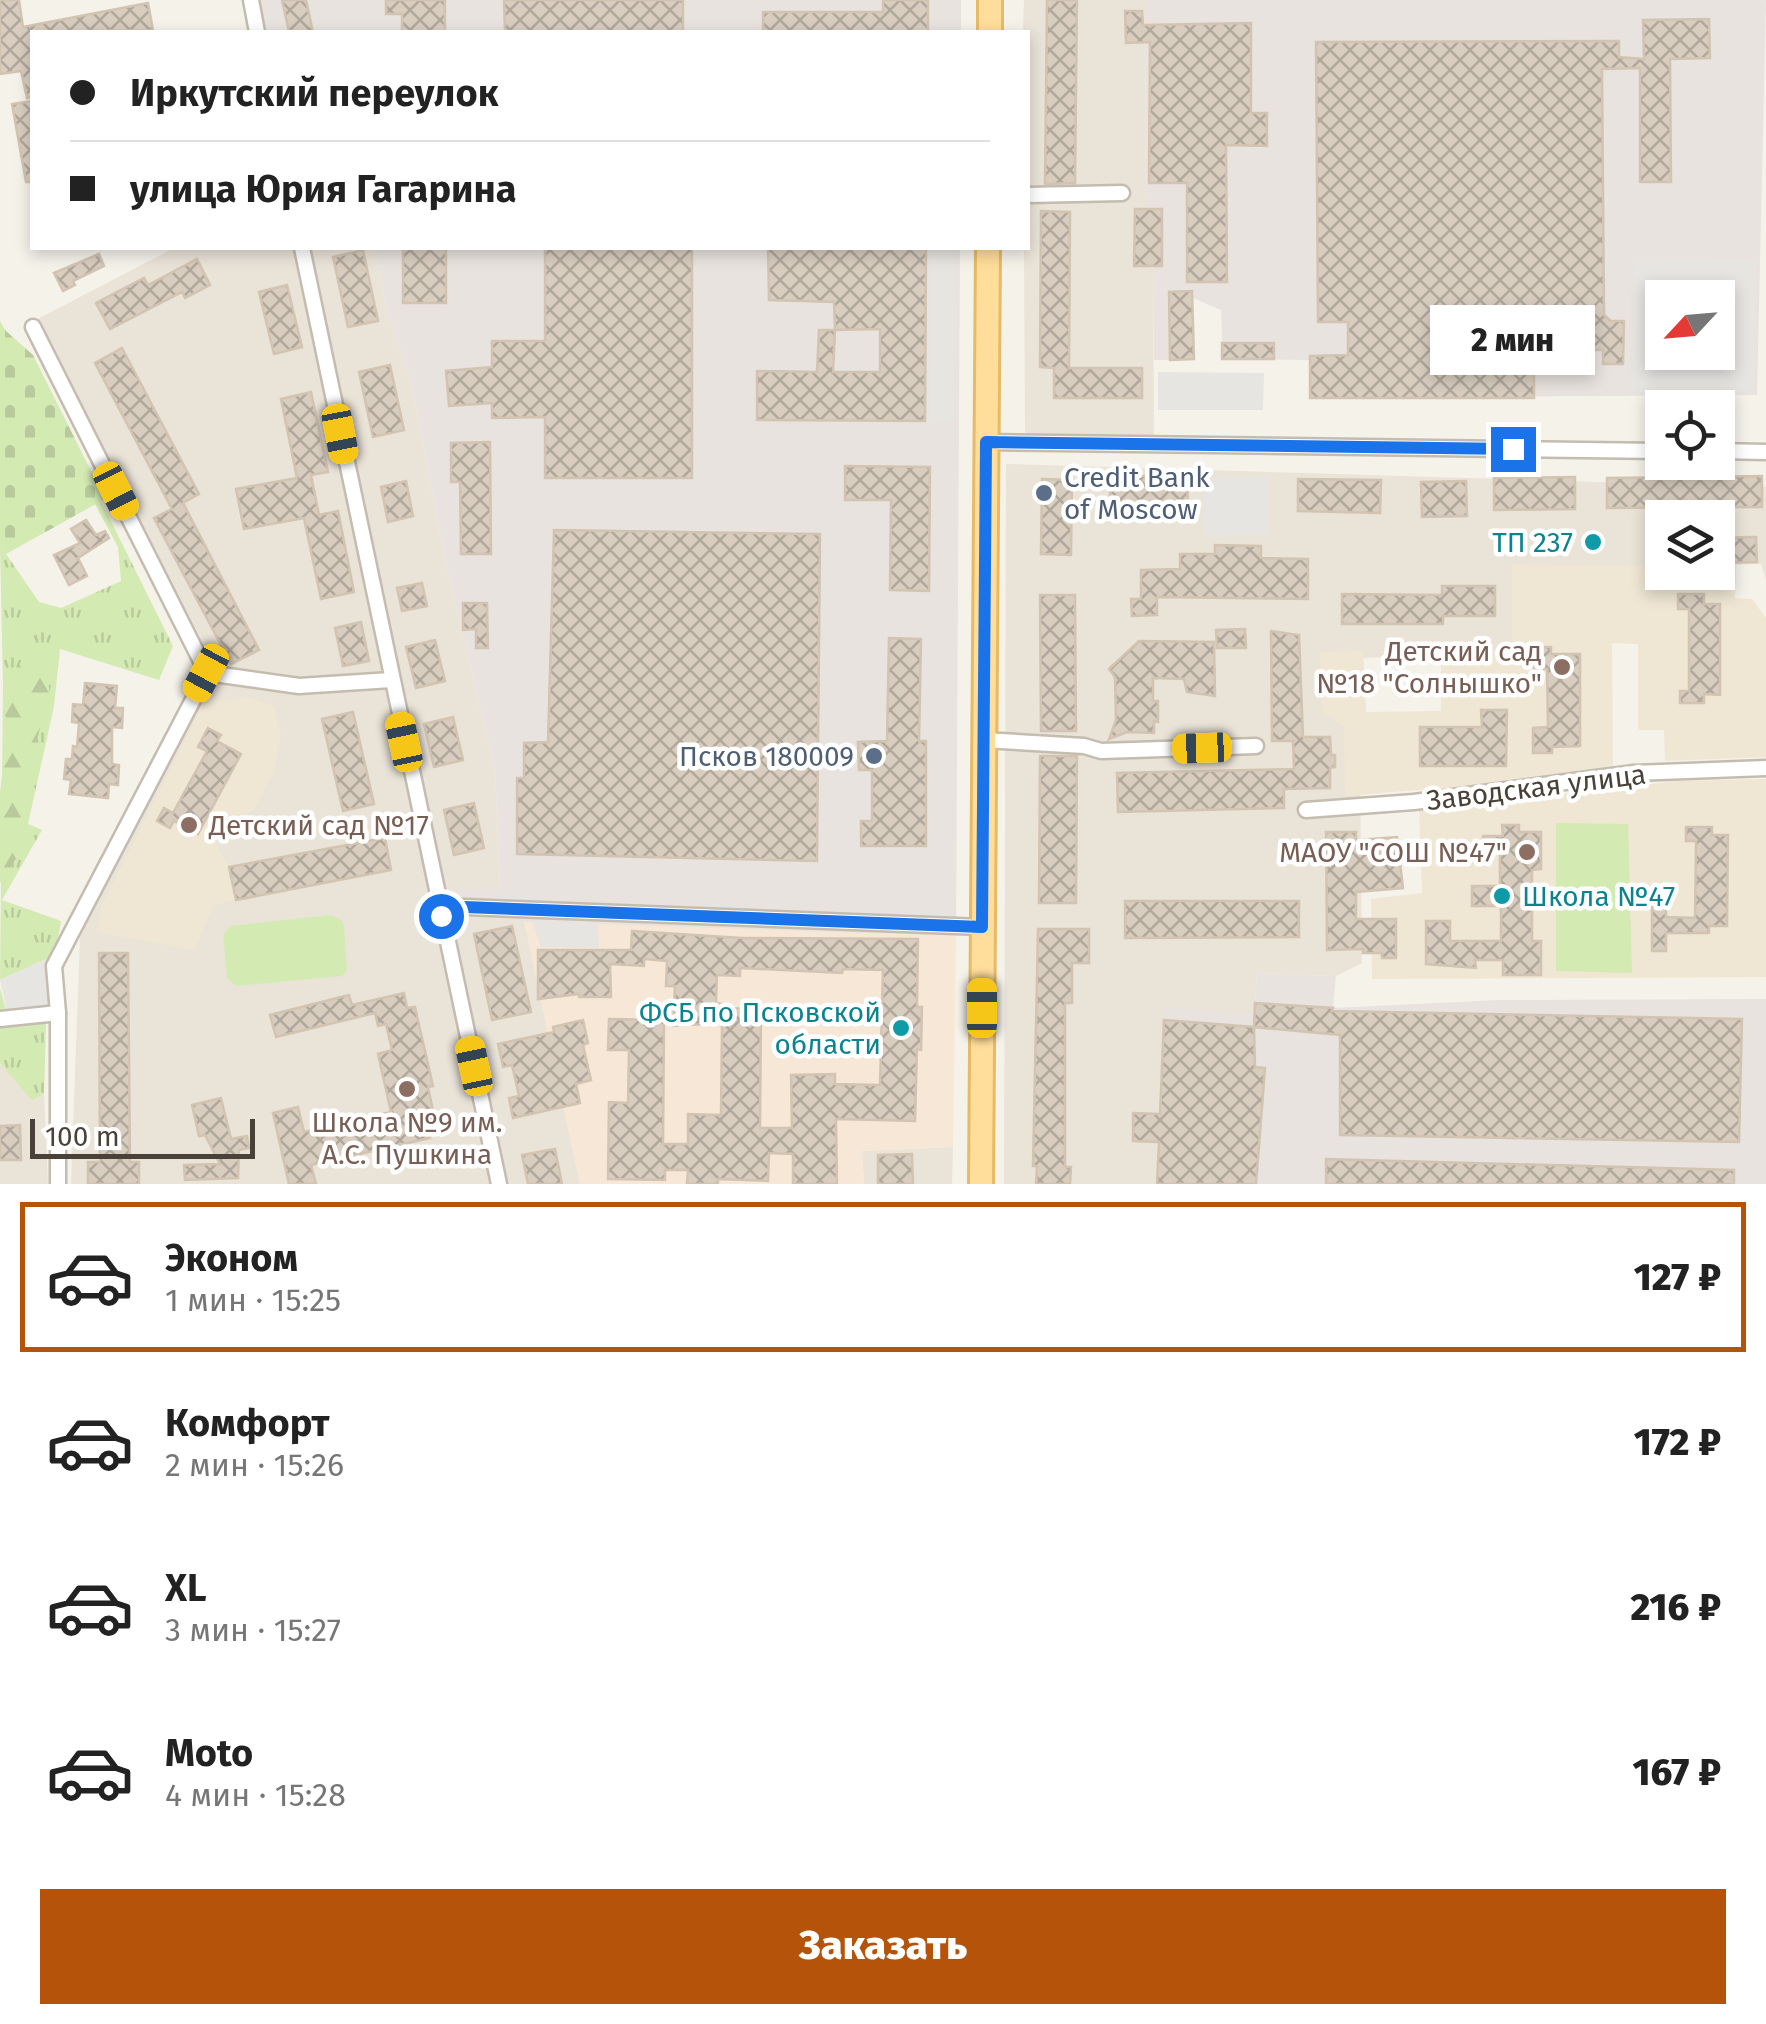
<!DOCTYPE html>
<html lang="ru">
<meta charset="utf-8">
<style>
body{margin:0;font-family:"Fira Sans",sans-serif;background:#f6f6f6;color:#222;height:100vh;display:flex;flex-direction:column;font-size:38px;white-space:nowrap}
*{box-sizing:border-box;margin:0}
p{font-size:32px;color:#767676}
.icon{flex:none;width:55px;height:55px;fill:none;stroke:currentColor;stroke-width:2;stroke-linecap:round;stroke-linejoin:round}
.map{position:relative;height:1184px;overflow:hidden}
.sheet{display:flex;flex-direction:column;background:#fff;flex:1}
.sheet>*{flex:none}
.banner{position:absolute;left:30px;top:30px;width:1000px;height:220px;border-radius:0px;box-shadow:0 5px 15px #0003;display:grid;align-content:center;height:220px;padding:0 40px;background:#fff}
.needle{width:65px;rotate:244deg}
.fabs{position:absolute;left:1645px;top:280px;display:grid;gap:20px}
.fabs a{display:grid;place-items:center;width:90px;height:90px;border-radius:0px;background:#fff;box-shadow:0 5px 15px #0003;font-size:50px}
.scale{position:absolute;left:30px;bottom:25px;width:225px;box-sizing:border-box;padding-left:10px;border:5px solid #4a4238;border-top:0;font-size:28px;line-height:35px;white-space:nowrap;color:#4a4238;-webkit-text-stroke:8px #fff;paint-order:stroke}
.end{position:absolute;width:45px;height:45px;margin:-22px;border:12px solid #1a73e8;background:#fff;box-shadow:0 0 0 5px #fff}
.from{border-radius:50%}
.bubble{position:absolute;height:70px;border-radius:0px;background:#fff;box-shadow:0 5px 15px #0003;font-size:32px;font-weight:800;line-height:70px;text-align:center}
.car{position:absolute;width:30px;height:60px;margin:-30px -15px;border-radius:12px;box-shadow:0 0 8px 2px #0007;background:linear-gradient(#f5c518 24%,#345 0 40%,#f5c518 0 76%,#345 0 86%,#f5c518 0)}
.banner b{display:flex;align-items:center;gap:35px;height:95px;font-size:38px}
.banner b+b{border-top:2px solid #e0e0e0}
.banner i{width:25px;height:25px;background:#222}
ul{padding:18px 0 0;list-style:none}
li{display:flex;align-items:center;gap:30px;height:150px;margin:0 20px 15px;padding:0 20px;border:5px solid transparent;border-radius:0px}
li div{flex:1}
li b{display:block;font-size:38px}
li em{font-style:normal;font-weight:800}
li.on{border-color:#b45309}
li>.icon{width:90px;height:90px;stroke-width:1.5}
.primary-button{display:flex;gap:20px;margin-top:auto;padding:20px 40px}
.primary-button a{flex:1;height:115px;border-radius:0px;background:#b45309;color:#fff;font-size:40px;font-weight:800;line-height:115px;text-align:center}
.map>svg:first-child{display:block}
.residential{fill:#eae3d8}
.commercial{fill:#f7e7d6}
.industrial{fill:#e8e3df;fill-rule:evenodd}
.education{fill:#efe6d4}
.grass{fill:url(#grass-tufts)}
.forest{fill:url(#forest-firs)}
.cemetery{fill:url(#cemetery-stones)}
.pitch{fill:#d4eab3}
.parking{fill:#e7e5e2;fill-rule:evenodd}
.building{fill:url(#building-cross-hatch);stroke:#d3c4b2;stroke-width:2.5;fill-rule:evenodd}
.lines{fill:none;stroke-linecap:round;stroke-linejoin:round}
.street-casing{stroke:#c4bcaf;stroke-width:19}
.primary-casing{stroke:#e7ba66;stroke-width:28}
.street{stroke:#fff;stroke-width:14}
.primary{stroke:#ffdd9a;stroke-width:22}
.route{stroke:#1a73e8;stroke-width:12}
.service-dot{fill:#5c6f8a;stroke:#fff;stroke-width:4}
.culture-dot{fill:#0f9aa8;stroke:#fff;stroke-width:4}
.education-dot{fill:#8d6e63;stroke:#fff;stroke-width:4}
.labels{text-anchor:middle;stroke-width:9;stroke-linejoin:round;paint-order:stroke}
.service-label{font-size:28px;fill:#4e5e75;stroke:#fff;text-anchor:start}
.culture-label{font-size:28px;fill:#0d838f;stroke:#fff;text-anchor:end}
.education-label{font-size:28px;fill:#785e54;stroke:#fff;text-anchor:end}
.street-label{font-size:28px;fill:#4a4238;stroke:#fff}
</style>
<div class="map">
<svg width="1766" height="1184" viewBox="0 0 1766 1184">
<defs>
<pattern id="grass-tufts" width="24" height="20" patternUnits="userSpaceOnUse" patternTransform="scale(2.5)"><rect width="24" height="20" fill="#d4eab3"/><path d="M3 7l-1-3M5 7V3M7 7l1-3M15 17l-1-3M17 17v-4M19 17l1-3" fill="none" stroke="#b8ca9b"/></pattern>
<pattern id="forest-firs" width="22" height="20" patternUnits="userSpaceOnUse" patternTransform="scale(2.5)"><rect width="22" height="20" fill="#d4eab3"/><path d="M5 1l3.5 6h-7zM16 11l3.5 6h-7z" fill="#b8ca9b"/></pattern>
<pattern id="cemetery-stones" width="16" height="16" patternUnits="userSpaceOnUse" patternTransform="scale(2.5)"><rect width="16" height="16" fill="#d4eab3"/><path d="M2 7V4a2 2 0 0 1 4 0v3zM10 15v-3a2 2 0 0 1 4 0v3z" fill="#b8ca9b"/></pattern>
<pattern id="building-cross-hatch" width="8" height="8" patternUnits="userSpaceOnUse" patternTransform="scale(2.5)"><rect width="8" height="8" fill="#d8cdbf"/><path d="M0 0l8 8M0 8l8-8" fill="none" stroke="#b1a89c"/></pattern>
</defs>
<rect width="100%" height="100%" fill="#f5f2ea"/>
<g class="residential">
<polygon points="1024,0 1146,0 1145,209 1135,210 1153,266 1154,437 1025,434 1024,248 1028,248 1028,32 1023,32"/>
<polygon points="174,248 296,248 494,1184 71,1184 80,937 217,669 32,322"/>
<polygon points="307,248 375,248 386,307 411,381 444,554 495,770 500,889 436,890"/>
<polygon points="1006,464 1766,487 1766,580 1761,564 1718,565 1718,518 1662,518 1662,566 1518,568 1517,654 1359,658 1362,963 1336,976 1257,973 1254,1014 1160,1114 1133,1114 1133,1141 1159,1142 1157,1184 1004,1184"/>
<polygon points="445,919 524,920 580,1184 503,1184"/>
<polygon points="0,1063 32,1101 44,1094 48,1184 0,1184"/>
<polygon points="953,1147 952,1184 864,1184 862,1151"/>
</g>
<polygon class="commercial" points="524,920 956,936 953,1147 862,1151 864,1184 580,1184"/>
<g class="industrial">
<polygon points="260,0 961,0 961,32 265,32"/>
<path d="M1146,0H1766L1757,395L1310,398L1309,360L1223,359L1221,310L1193,298L1192,291L1169,292V360H1154L1153,266L1134,265V210L1145,208ZM1662,298H1718V352H1662Z"/>
<polygon points="375,248 960,248 956,936 445,919 436,890 500,888 495,770 444,554 411,381 386,307"/>
<polygon points="1257,973 1336,976 1333,1008 1499,1000 1766,999 1766,1184 1157,1184 1164,1007 1254,1014"/>
</g>
<g class="education">
<polygon points="1512,564 1662,566 1662,572 1718,572 1718,566 1736,566 1735,598 1752,599 1766,618 1766,757 1665,761 1664,730 1638,730 1638,644 1612,643 1613,767 1512,782 1345,796 1344,726 1322,713 1320,652 1363,651 1366,712 1441,711 1441,651 1512,650"/>
<polygon points="248,697 274,706 281,735 273,774 256,807 216,843 229,867 236,900 214,905 194,950 96,932 103,903 206,698 227,701"/>
<polygon points="1766,779 1766,977 1372,979 1371,899 1422,893 1419,810 1679,781"/>
</g>
<g class="grass">
<polygon points="101,501 173,646 159,680 60,649 54,706 28,824 42,830 2,900 61,921 55,955 0,980 3,686 0,545 39,602 61,608 121,581 118,547 95,504"/>
<polygon points="0,988 10,1024 46,1024 44,1094 32,1101 0,1063"/>
</g>
<polygon class="forest" points="34,658 48,661 49,691 22,802 29,839 0,883 0,793 8,725 4,710 10,682 20,663"/>
<polygon class="cemetery" points="0,321 6,331 33,355 105,499 6,554 0,545"/>
<g class="pitch">
<polygon points="1556,823 1628,824 1632,973 1556,971"/>
<polygon points="331,915 342,921 344,926 347,971 342,976 236,986 227,978 223,935 230,926"/>
</g>
<g class="parking">
<polygon points="930,248 954,248 953,421 930,422"/>
<path d="M1756,262L1753,391L1632,392L1634,263ZM1662,298H1718V352H1662Z"/>
<polygon points="1158,372 1264,373 1263,410 1158,410"/>
<polygon points="1267,477 1268,535 1205,536 1204,478"/>
<polygon points="532,921 598,924 599,948 541,947"/>
<polygon points="55,955 46,1024 10,1024 0,980"/>
</g>
<g class="building">
<polygon points="0,0 19,0 23,27 148,3 153,30 32,32 32,97 27,98 21,71 0,74"/>
<polygon points="282,0 306,0 313,32 289,32"/>
<polygon points="386,0 445,0 445,32 402,32 402,14 386,14"/>
<polygon points="504,0 683,0 683,32 505,32"/>
<polygon points="883,0 928,0 928,32 763,32 763,12 883,12"/>
<polygon points="1047,0 1077,0 1075,183 1045,184"/>
<polygon points="1125,11 1142,11 1143,25 1251,23 1251,113 1267,113 1267,146 1226,145 1227,282 1187,282 1187,183 1149,183 1150,42 1126,43"/>
<polygon points="1709,19 1710,58 1670,59 1671,182 1640,182 1640,68 1602,69 1604,315 1611,321 1624,321 1623,364 1603,364 1603,350 1534,350 1534,398 1310,398 1310,356 1348,355 1348,322 1318,322 1316,42 1619,41 1619,57 1644,59 1643,20"/>
<polygon points="32,101 32,182 26,182 12,104"/>
<polygon points="1135,209 1162,209 1162,266 1134,266"/>
<polygon points="1041,211 1070,212 1069,368 1142,368 1142,398 1054,398 1054,368 1040,367"/>
<rect x="403" y="248" width="43" height="55"/>
<polygon points="545,248 692,248 692,478 545,478 545,417 492,418 492,403 449,406 446,371 492,367 492,341 545,341"/>
<path d="M768,248H926L925,421L757,420V371L817,372L819,330H835L834,302L769,300ZM880,329V372H833L835,330Z"/>
<polygon points="363,250 378,321 348,327 333,257"/>
<polygon points="99,254 104,266 73,281 75,285 63,291 54,273"/>
<polygon points="197,259 210,285 185,298 182,292 110,329 96,303 144,278 148,285"/>
<polygon points="287,285 302,347 274,354 259,292"/>
<polygon points="1192,291 1194,359 1170,360 1169,292"/>
<rect x="1222" y="343" width="52" height="16"/>
<polygon points="122,348 199,494 183,503 259,650 231,664 154,518 172,509 95,363"/>
<polygon points="390,365 404,430 373,437 359,372"/>
<polygon points="311,392 328,472 311,475 319,515 338,511 354,592 321,599 304,518 244,529 236,489 297,478 281,399"/>
<polygon points="490,442 491,554 461,554 460,482 451,482 451,443"/>
<polygon points="845,466 930,467 929,591 890,590 891,500 845,500"/>
<polygon points="1110,476 1187,476 1188,505 1110,506"/>
<polygon points="1762,476 1762,507 1607,508 1607,478"/>
<polygon points="1575,477 1575,509 1494,510 1494,478"/>
<polygon points="1042,479 1072,480 1071,555 1041,554"/>
<polygon points="1298,479 1381,480 1380,513 1298,511"/>
<polygon points="406,481 413,516 388,522 381,487"/>
<polygon points="1466,481 1467,516 1422,517 1421,482"/>
<polygon points="86,520 96,535 105,531 109,538 78,558 87,576 69,585 54,555 80,543 71,529"/>
<polygon points="554,530 820,534 817,861 517,854 517,778 524,778 524,743 548,742"/>
<polygon points="1750,537 1756,537 1757,562 1718,563 1718,538"/>
<polygon points="1215,545 1261,546 1261,558 1308,559 1308,599 1157,597 1157,615 1132,616 1131,599 1141,599 1141,570 1180,569 1180,554 1215,554"/>
<polygon points="422,583 427,606 402,611 397,588"/>
<polygon points="1442,586 1495,586 1495,616 1443,616 1443,624 1342,624 1342,594 1442,595"/>
<polygon points="1678,594 1704,594 1704,604 1720,604 1720,695 1704,694 1704,703 1680,703 1680,691 1689,691 1689,609 1678,609"/>
<polygon points="1040,595 1075,595 1076,731 1041,731"/>
<polygon points="463,603 487,603 488,648 476,648 476,629 463,630"/>
<polygon points="361,622 369,661 343,666 335,628"/>
<polygon points="1245,629 1246,648 1217,648 1216,630"/>
<polygon points="1271,631 1299,635 1303,737 1330,737 1331,755 1335,755 1335,767 1330,768 1330,788 1284,789 1284,808 1118,812 1117,773 1294,769 1293,741 1272,741"/>
<polygon points="889,638 921,639 919,741 926,741 926,846 861,846 861,821 872,821 872,770 859,770 858,742 887,741"/>
<polygon points="435,640 445,681 416,688 406,647"/>
<polygon points="1139,641 1214,642 1215,696 1187,692 1184,679 1153,678 1153,701 1158,701 1158,722 1154,721 1154,733 1127,732 1109,739 1116,720 1115,677 1109,669"/>
<polygon points="1533,647 1551,647 1551,654 1580,654 1580,746 1552,747 1552,753 1533,753 1533,728 1548,727 1547,669 1534,669"/>
<polygon points="85,683 117,686 115,708 123,708 122,728 112,727 112,764 119,765 118,785 109,784 108,798 69,794 71,780 64,779 66,759 72,759 73,746 77,747 79,723 72,722 73,704 83,705"/>
<polygon points="1481,710 1507,710 1506,766 1420,766 1420,727 1482,727"/>
<polygon points="353,712 374,804 343,811 322,719"/>
<polygon points="453,717 463,760 434,767 424,724"/>
<polygon points="208,728 221,735 217,741 241,754 198,834 174,821 170,828 157,821 164,808 173,813 207,751 198,747"/>
<polygon points="1040,756 1077,756 1076,903 1039,903"/>
<polygon points="474,803 484,848 454,855 444,810"/>
<polygon points="1502,825 1519,825 1519,832 1541,832 1541,869 1532,870 1532,941 1541,941 1541,975 1503,975 1503,960 1475,960 1476,968 1426,964 1426,921 1450,921 1450,941 1501,941 1501,906 1472,906 1472,886 1500,886 1500,851 1483,851 1483,836 1503,836"/>
<polygon points="1686,827 1712,827 1712,835 1728,835 1727,926 1709,926 1709,933 1666,933 1666,951 1652,951 1652,895 1666,895 1666,917 1695,918 1696,841 1686,841"/>
<polygon points="1326,832 1356,832 1356,840 1397,837 1403,888 1356,892 1356,919 1396,919 1396,958 1382,958 1382,953 1363,953 1363,949 1327,950"/>
<polygon points="385,838 391,870 236,900 229,867"/>
<polygon points="1125,901 1299,901 1299,937 1125,938"/>
<polygon points="512,926 531,1012 492,1020 474,934"/>
<polygon points="1038,929 1089,929 1089,963 1072,963 1072,1003 1065,1003 1065,1167 1071,1167 1070,1184 1036,1184 1037,1166 1033,1166"/>
<path d="M632,931L742,938L918,939L917,1007H922L921,1050L917,1049L915,1121L836,1119L837,1184H793V1154L769,1153L768,1181L718,1179V1184H687L688,1170H665V1180L608,1179L609,1102L628,1103L629,1050H608L609,1019L664,1020L663,1144H688V1114L721,1115L722,1023L673,1026L675,986H666L667,961L644,959V966L610,964L611,997H579V994L538,999V950H631ZM740,968L842,973L843,969L883,970L880,1085L835,1084V1074L791,1075L792,1128H760L761,1009L722,1008V1004L716,1003L717,975L740,976Z"/>
<polygon points="99,953 128,953 130,1162 139,1162 139,1184 88,1184 88,1162 100,1162"/>
<polygon points="404,993 407,1008 415,1007 433,1086 428,1087 435,1120 426,1122 430,1138 311,1165 316,1184 289,1184 273,1113 298,1107 304,1132 391,1112 378,1054 392,1050 386,1024 378,1026 375,1013 276,1037 270,1015 349,995 352,1005"/>
<polygon points="1255,1003 1333,1008 1332,1011 1742,1019 1739,1142 1340,1135 1340,1035 1254,1027"/>
<polygon points="583,1020 588,1043 583,1045 591,1080 576,1084 580,1103 513,1118 509,1098 519,1096 512,1065 503,1067 498,1044 554,1032 553,1027"/>
<polygon points="1164,1020 1254,1027 1255,1067 1265,1068 1256,1184 1157,1184 1159,1142 1133,1141 1133,1113 1160,1114"/>
<polygon points="221,1098 231,1139 247,1136 249,1148 239,1150 238,1178 185,1180 184,1165 220,1164 205,1135 199,1136 192,1105"/>
<polygon points="20,1125 21,1160 0,1160 0,1126"/>
<polygon points="555,1149 562,1184 528,1184 522,1155"/>
<polygon points="912,1154 913,1184 878,1184 878,1155"/>
<polygon points="1326,1159 1734,1170 1734,1184 1326,1184"/>
</g>
<g class="lines">
<g class="street-casing">
<g id="street">
<polyline points="251,0 257,32"/>
<polyline points="1028,195 1122,193"/>
<polyline points="302,248 499,1184"/>
<polyline points="33,327 207,673"/>
<polyline points="986,442 1662,451"/>
<polyline points="1718,451 1766,452"/>
<polyline points="207,673 299,686 391,680"/>
<polyline points="983,740 1084,746 1101,751 1256,746"/>
<polyline points="1306,810 1414,802 1634,773 1766,768"/>
<polyline points="439,906 982,927"/>
<polyline points="0,1019 58,1013"/>
<polyline points="58,1184 58,1013 54,966 207,673"/>
</g>
</g>
<g class="primary-casing">
<g id="primary">
<polyline points="990,32 990,0"/>
<polyline points="981,1184 988,248"/>
</g>
</g>
<use href="#street" class="street"/>
<use href="#primary" class="primary"/>
</g>
<g class="lines">
<polyline class="route" points="441,916 438,906 982,927 986,442 1513,449"/>
</g>
<g class="service-dot">
<circle cx="1044" cy="493" r="10"/>
<circle cx="874" cy="756" r="10"/>
</g>
<g class="culture-dot">
<circle cx="1593" cy="542" r="10"/>
<circle cx="1502" cy="896" r="10"/>
<circle cx="901" cy="1028" r="10"/>
</g>
<g class="education-dot">
<circle cx="1562" cy="667" r="10"/>
<circle cx="189" cy="825" r="10"/>
<circle cx="1527" cy="852" r="10"/>
<circle cx="407" cy="1089" r="10"/>
</g>
<g class="labels">
<g class="service-label">
<text x="1064" y="487">Credit Bank<tspan x="1064" dy="32">of Moscow</tspan></text>
<text x="854" y="766" text-anchor="end">Псков 180009</text>
</g>
<g class="culture-label">
<text x="1573" y="552">ТП 237</text>
<text x="1522" y="906" text-anchor="start">Школа №47</text>
<text x="881" y="1022">ФСБ по Псковской<tspan x="881" dy="32">области</tspan></text>
</g>
<g class="education-label">
<text x="1542" y="661">Детский сад<tspan x="1542" dy="32">№18 "Солнышко"</tspan></text>
<text x="209" y="835" text-anchor="start">Детский сад №17</text>
<text x="1507" y="862">МАОУ "СОШ №47"</text>
<text x="407" y="1132" text-anchor="middle">Школа №9 им.<tspan x="407" dy="32">А.С. Пушкина</tspan></text>
</g>
<g class="street-label">
<text transform="translate(1536 787) rotate(-7)" y="10">Заводская улица</text>
</g>
</g>
</svg>
<div class="fabs">
<a><svg class="needle" viewBox="-14 -14 28 28"><path d="M0-13l5 13h-10z" fill="#e53935"/><path d="M0 13l5-13h-10z" fill="#767676"/></svg></a>
<a><svg class="icon" aria-label="locate" viewBox="0 0 24 24"><circle cx="12" cy="12" r="6"/><path d="M12 2v4M12 18v4M2 12h4M18 12h4"/></svg></a>
<a><svg class="icon" aria-label="layers" viewBox="0 0 24 24"><path d="M12 4l9 5-9 5-9-5zM3 14l9 5 9-5"/></svg></a>
</div>
<div class="scale">100 m</div>
<i class="end from" style="left:441px;top:916px"></i>
<i class="end" style="left:1513px;top:449px"></i>
<div class="bubble" style="left:1430px;top:305px;width:165px">2 мин</div>
<i class="car" style="left:340px;top:434px;rotate:169deg"></i>
<i class="car" style="left:116px;top:491px;rotate:153deg"></i>
<i class="car" style="left:206px;top:673px;rotate:208deg"></i>
<i class="car" style="left:404px;top:742px;rotate:348deg"></i>
<i class="car" style="left:1202px;top:748px;rotate:268deg"></i>
<i class="car" style="left:982px;top:1008px;rotate:0deg"></i>
<i class="car" style="left:474px;top:1066px;rotate:348deg"></i>
<div class="banner">
<b><i class="from"></i>Иркутский переулок</b>
<b><i></i>улица Юрия Гагарина</b>
</div>
</div>
<section class="sheet">
<ul>
<li class="on"><svg class="icon" aria-label="car" viewBox="0 0 24 24"><path d="M5 17H2v-5l4-1 3-4h7l3 4 3 1v5h-3M9 17h6M6 11h13"/><circle cx="7" cy="17" r="2"/><circle cx="17" cy="17" r="2"/></svg><div><b>Эконом</b><p>1 мин · 15:25</p></div><em>127 ₽</em></li>
<li><svg class="icon" aria-label="car" viewBox="0 0 24 24"><path d="M5 17H2v-5l4-1 3-4h7l3 4 3 1v5h-3M9 17h6M6 11h13"/><circle cx="7" cy="17" r="2"/><circle cx="17" cy="17" r="2"/></svg><div><b>Комфорт</b><p>2 мин · 15:26</p></div><em>172 ₽</em></li>
<li><svg class="icon" aria-label="car" viewBox="0 0 24 24"><path d="M5 17H2v-5l4-1 3-4h7l3 4 3 1v5h-3M9 17h6M6 11h13"/><circle cx="7" cy="17" r="2"/><circle cx="17" cy="17" r="2"/></svg><div><b>XL</b><p>3 мин · 15:27</p></div><em>216 ₽</em></li>
<li><svg class="icon" aria-label="car" viewBox="0 0 24 24"><path d="M5 17H2v-5l4-1 3-4h7l3 4 3 1v5h-3M9 17h6M6 11h13"/><circle cx="7" cy="17" r="2"/><circle cx="17" cy="17" r="2"/></svg><div><b>Moto</b><p>4 мин · 15:28</p></div><em>167 ₽</em></li>
</ul>
<div class="primary-button"><a>Заказать</a></div>
</section>
